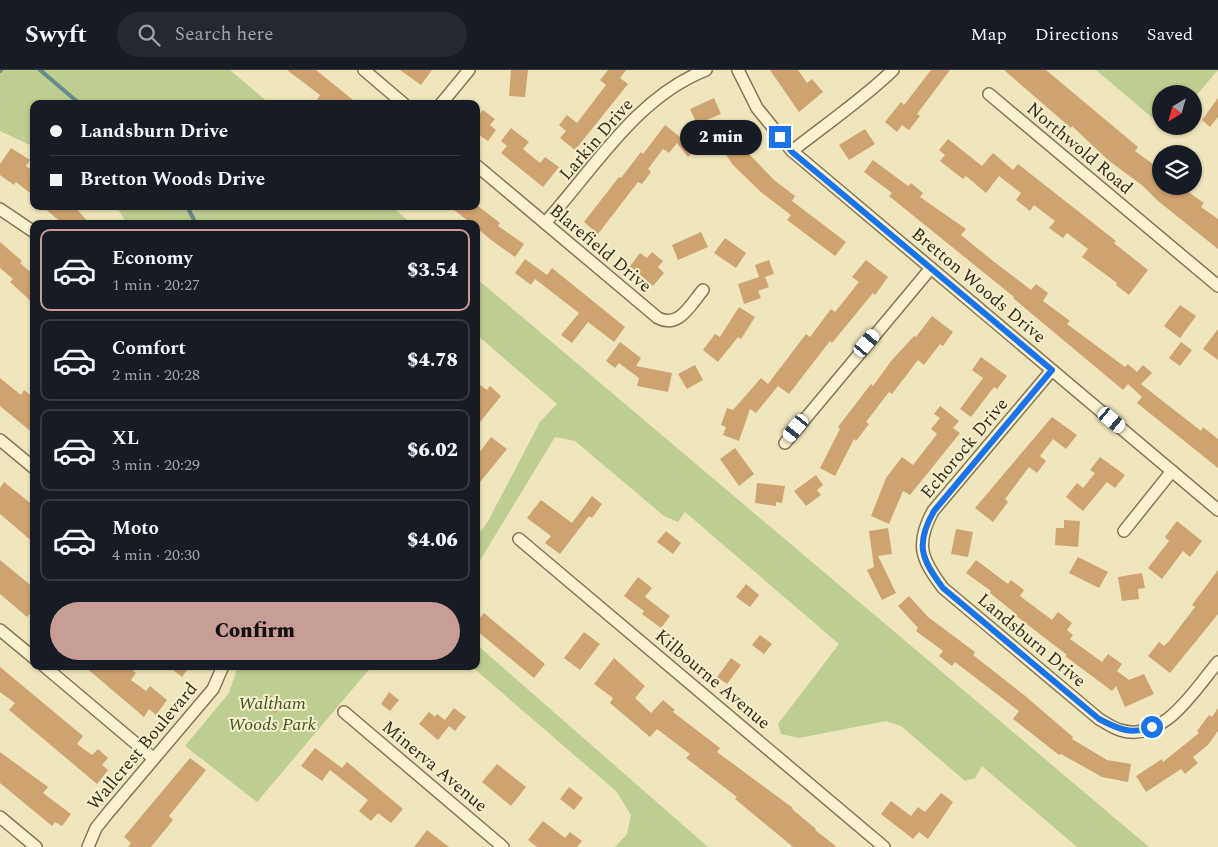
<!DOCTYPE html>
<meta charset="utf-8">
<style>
body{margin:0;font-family:Spectral,serif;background:#242831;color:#f1f3f6;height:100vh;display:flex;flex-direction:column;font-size:19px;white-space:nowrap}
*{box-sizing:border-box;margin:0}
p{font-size:16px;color:#9ea1a6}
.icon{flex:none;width:28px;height:28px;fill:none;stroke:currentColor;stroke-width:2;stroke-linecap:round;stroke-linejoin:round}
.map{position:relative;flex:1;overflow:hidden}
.drawer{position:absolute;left:30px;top:150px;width:450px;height:450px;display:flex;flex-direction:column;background:#171b24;border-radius:10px;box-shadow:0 1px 4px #0004}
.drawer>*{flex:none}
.hud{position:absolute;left:30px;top:30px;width:450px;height:110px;border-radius:10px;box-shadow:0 1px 4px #0004;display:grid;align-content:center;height:110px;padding:0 20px;background:#171b24}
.needle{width:32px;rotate:217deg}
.tools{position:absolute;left:1152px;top:15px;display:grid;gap:10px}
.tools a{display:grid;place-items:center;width:50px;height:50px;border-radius:50%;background:#171b24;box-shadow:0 1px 4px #0004;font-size:25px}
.end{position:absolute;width:22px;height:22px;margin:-11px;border:6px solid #1a73e8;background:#fff;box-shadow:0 0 0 2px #fff}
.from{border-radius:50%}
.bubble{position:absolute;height:35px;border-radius:18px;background:#171b24;box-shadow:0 1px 4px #0004;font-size:16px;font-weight:800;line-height:35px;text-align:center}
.car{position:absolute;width:15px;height:30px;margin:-15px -8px;border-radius:6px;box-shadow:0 0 4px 1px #0007;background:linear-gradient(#fff 24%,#345 0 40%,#fff 0 76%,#345 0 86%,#fff 0)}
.hud b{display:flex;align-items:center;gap:18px;height:48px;font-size:19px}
.hud b+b{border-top:1px solid #363941}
.hud i{width:12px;height:12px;background:#f1f3f6}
ul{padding:9px 0 0;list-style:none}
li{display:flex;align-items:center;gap:15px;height:82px;margin:0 10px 8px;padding:0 10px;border:2px solid #363941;border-radius:10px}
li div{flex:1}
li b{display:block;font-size:19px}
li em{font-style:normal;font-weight:800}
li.current{border-color:#c89c97}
li>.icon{width:45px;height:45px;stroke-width:1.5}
.button{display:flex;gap:10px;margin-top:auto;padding:10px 20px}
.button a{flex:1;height:58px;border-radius:30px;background:#c89c97;color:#111;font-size:20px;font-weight:800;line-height:58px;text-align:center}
header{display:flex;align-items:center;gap:30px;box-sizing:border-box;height:70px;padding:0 25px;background:#171b24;border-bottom:1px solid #363941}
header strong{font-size:24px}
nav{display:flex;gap:28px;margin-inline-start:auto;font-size:18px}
.search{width:350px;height:45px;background:#242831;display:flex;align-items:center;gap:12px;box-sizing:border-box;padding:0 18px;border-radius:28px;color:#9ea1a6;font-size:19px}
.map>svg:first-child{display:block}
.green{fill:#becd90}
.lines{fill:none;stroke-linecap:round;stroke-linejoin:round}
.stream{stroke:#678d88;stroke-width:4}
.building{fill:#cfa370}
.street-casing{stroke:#867655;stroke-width:14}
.street{stroke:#faf2cf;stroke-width:11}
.route{stroke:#1a73e8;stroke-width:6}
.labels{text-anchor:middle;stroke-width:4;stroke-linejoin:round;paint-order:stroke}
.street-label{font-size:18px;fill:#352b1a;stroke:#f6efcb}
.park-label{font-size:18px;font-style:italic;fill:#3f5220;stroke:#f6efcb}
</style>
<header>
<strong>Swyft</strong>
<div class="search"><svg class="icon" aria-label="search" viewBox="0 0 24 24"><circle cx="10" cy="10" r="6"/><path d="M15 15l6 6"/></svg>Search here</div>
<nav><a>Map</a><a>Directions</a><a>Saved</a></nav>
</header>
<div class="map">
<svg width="1218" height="777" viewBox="0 0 1218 777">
<rect width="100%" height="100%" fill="#efe6bc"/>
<g class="green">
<polygon points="0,0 230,0 270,34 34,34 34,77 0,61"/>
<polygon points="1096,0 1218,0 1194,28 1194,24 1161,24 1161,55"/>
<polygon points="116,136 391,136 412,154 127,154"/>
<polygon points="476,208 1149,777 1077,777 982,696 975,708 965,711 901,656 886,651 799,668 781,664 778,654 839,574 685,442 678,452 664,446 575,371 555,367 476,497 476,467 487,453 540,352 557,334 476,264"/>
<polygon points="476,574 708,777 615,777 627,764 631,745 616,721 471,596 476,596"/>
<polygon points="238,596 372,596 257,732 185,676 229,623"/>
</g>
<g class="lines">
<g class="stream">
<polyline points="40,0 80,34"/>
<polyline points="0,1 1,0"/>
<polyline points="187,136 196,154"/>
</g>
</g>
<g class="building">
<polygon points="287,0 316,0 358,34 314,34 320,25"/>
<polygon points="400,0 432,0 421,15"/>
<polygon points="511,0 528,0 525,27 509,26"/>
<polygon points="608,0 626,0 620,8 628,14 575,80 560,68 566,61 559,55 567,45 577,53 606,15 600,10"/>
<polygon points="770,0 798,0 807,13 812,9 823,22 799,42"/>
<polygon points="931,0 950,0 917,44 920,46 909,60 902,55 897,62 885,52 901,32 904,35"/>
<polygon points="1004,0 1046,0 1138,77 1135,81 1161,100 1161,116 1191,116 1187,121 1204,133 1201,137 1218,149 1218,179 1158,131 1143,116 1108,90 1072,56 1071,58"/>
<polygon points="714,28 721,44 697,54 690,39"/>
<polygon points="1218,28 1218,47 1210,57 1202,50"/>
<polygon points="483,40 495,49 490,55 496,60 488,71 476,63 476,48"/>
<polygon points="665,55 685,71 690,67 699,77 688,87 677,73 669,83 663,79 648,99 651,102 642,114 638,112 598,164 584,152 619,107 621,108 641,82 643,84"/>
<polygon points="511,58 529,72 523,79 540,93 545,87 559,97 543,117 501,83 507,76 501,71"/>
<polygon points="865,59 875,74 849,90 839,75"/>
<polygon points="733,62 750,85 774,110 795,126 792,131 846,172 835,186 787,150 791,145 762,123 733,95 718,73"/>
<polygon points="948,69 982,96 993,83 1013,100 1018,94 1116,171 1114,173 1148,200 1129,225 1116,215 1117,213 1082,187 1088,179 1067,163 1063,168 1049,158 1055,151 1034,135 1030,141 1016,130 1021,123 999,106 986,123 966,106 963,109 940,91 945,85 939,80"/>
<polygon points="11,78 30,90 26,96 34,102 34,126 16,112 14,115 0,105 0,94"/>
<polygon points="873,90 908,116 911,113 923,123 920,127 966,159 961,165 993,191 1031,220 1036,214 1048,223 1043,231 1070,251 1067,254 1125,297 1128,294 1137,302 1143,295 1152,303 1141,314 1201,361 1203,357 1218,369 1218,398 1137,333 1142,327 1128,314 1123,320 1013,228 1014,227 889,126 892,123 864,102"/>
<polygon points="42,136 74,136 90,154 63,154"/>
<polygon points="449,136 478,136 500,153 498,156 524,174 515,187 491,170 476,157 476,154 472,154"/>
<polygon points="701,162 708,177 678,190 672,175"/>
<polygon points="725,168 746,183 736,198 714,183"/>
<polygon points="0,172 22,191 20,193 34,205 34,234 10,212 13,209 0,198"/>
<polygon points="652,182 663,191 658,197 664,203 653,216 630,196 640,183 647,188"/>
<polygon points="525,189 547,205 552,198 625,257 614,272 588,252 572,273 561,265 579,243 535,209 531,215 515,203"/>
<polygon points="769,190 774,204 765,207 769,217 758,221 761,228 744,234 738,214 759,207 755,195"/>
<polygon points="866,190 888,207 875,225 873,223 832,273 830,271 789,324 778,316 756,343 750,339 739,371 723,365 726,357 721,355 727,338 733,340 761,308 768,314 806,264 810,267 831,239 835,242 859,212 852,207"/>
<polygon points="1180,235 1196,246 1180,268 1164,256"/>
<polygon points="739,237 755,247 741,269 738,267 718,292 703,280 715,264 720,267"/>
<polygon points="932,246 953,262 943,276 940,274 924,295 918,290 892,324 889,322 866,352 869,354 856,371 854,369 835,406 820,398 840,359 838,357 871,314 873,316 892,290 914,266 916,267"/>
<polygon points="1218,259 1218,290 1203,279"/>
<polygon points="620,272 641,288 636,296 672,303 668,322 637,316 639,308 619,293 615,298 606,291"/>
<polygon points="1181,272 1192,280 1180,296 1169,288"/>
<polygon points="981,287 1007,306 997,319 994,317 971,347 960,339 983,308 972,300"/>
<polygon points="695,295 703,310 687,319 678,304"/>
<polygon points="0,308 21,325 24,320 34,328 34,364 0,336"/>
<polygon points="476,312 487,320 490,316 501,326 476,357"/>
<polygon points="940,336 959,351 953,358 960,363 910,425 903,421 889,454 871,446 886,408 902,387 913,395 937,364 931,359 940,348 934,344"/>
<polygon points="1052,347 1077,365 1066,379 1053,369 1040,386 1046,391 1037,403 1029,397 1005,429 1008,432 993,452 975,438"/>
<polygon points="491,367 507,379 476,417 476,387"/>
<polygon points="735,378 754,404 739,416 720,389"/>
<polygon points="1100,387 1125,405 1115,418 1107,412 1083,441 1066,427 1077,413 1083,418 1095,403 1090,400"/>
<polygon points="816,405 823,415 817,420 821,425 806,436 794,421"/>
<polygon points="4,412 34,436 34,473 0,444 0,418"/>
<polygon points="757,413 785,416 782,433 776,432 776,436 755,433"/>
<polygon points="592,426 602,434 592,448 589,446 560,484 545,473 551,466 527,448 541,430 572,453"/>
<polygon points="1064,450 1080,451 1078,477 1055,475 1056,458 1064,458"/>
<polygon points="1177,451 1202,471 1190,487 1183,481 1162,509 1148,498 1169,471 1165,467"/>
<polygon points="888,458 892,484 878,486 896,523 882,530 867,500 874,497 869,461"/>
<polygon points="956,459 973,462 968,487 951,484"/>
<polygon points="666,461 681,473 673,484 657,472"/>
<polygon points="1078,487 1108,502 1099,518 1069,503"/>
<polygon points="0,490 34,518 34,539 27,547 0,524"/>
<polygon points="976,490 1008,514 1011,510 1024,520 1020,526 1052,550 1058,542 1072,553 1067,560 1073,565 1070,569 1102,592 1108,584 1122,594 1117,601 1129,610 1144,604 1154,624 1125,637 1116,616 1112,621 1065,586 1067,585 1015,545 1016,544 990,523 991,521 966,503"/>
<polygon points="1218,500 1218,544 1170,603 1148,586 1159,572 1164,576 1170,570 1195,537 1192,535"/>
<polygon points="1142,503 1145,518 1138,519 1139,529 1122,531 1118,507"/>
<polygon points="638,507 652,518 645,527 670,546 661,558 642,544 644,541 624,526"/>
<polygon points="746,514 759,525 750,537 736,527"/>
<polygon points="909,526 928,547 975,582 973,585 1024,625 1073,667 1072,669 1107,690 1131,694 1128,712 1102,707 1061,684 1059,685 1013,649 1019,641 955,592 952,596 939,586 943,581 916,561 918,558 898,536"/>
<polygon points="484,543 545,594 534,608 476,560 476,553"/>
<polygon points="584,562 600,574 580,600 564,588"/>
<polygon points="760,565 772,574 764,584 752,575"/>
<polygon points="614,588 645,616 635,628 651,643 663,630 675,640 673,642 720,678 717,682 793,738 792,739 816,759 815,760 837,777 793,777 735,729 737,727 686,688 690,684 657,659 650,667 610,633 613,628 594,614"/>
<polygon points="731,588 741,595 727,614 717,607"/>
<polygon points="84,596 127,596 136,603 131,610 146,621 150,616 167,630 156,645 149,639 144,647"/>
<polygon points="168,596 190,596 182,607"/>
<polygon points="0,597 83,666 77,674 92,685 98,679 108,688 102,695 108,700 97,714 9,640 15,633 0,622"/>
<polygon points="389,622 399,630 390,641 381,634"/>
<polygon points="270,626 281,629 276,643 265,639"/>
<polygon points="454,638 466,647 455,661 449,656 438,670 419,654 429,642 435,647 437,644 445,650"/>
<polygon points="1218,638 1218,661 1208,675 1193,687 1198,693 1185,704 1181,699 1146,722 1136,706 1162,689 1163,692 1199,663 1197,661 1209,645 1212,647"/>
<polygon points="315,678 342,698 347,692 403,739 391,753 378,743 371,751 359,741 368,730 330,700 322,711 301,696"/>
<polygon points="0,682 48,717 43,723 71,744 62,756 55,752 52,756 0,713"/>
<polygon points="190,688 206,700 169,746 173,750 151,777 128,777 131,773 124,767"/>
<polygon points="497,694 526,717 511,736 482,712"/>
<polygon points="569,717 583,728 574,740 560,729"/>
<polygon points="941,723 953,732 928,769 919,762 913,769 881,744 891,731 911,746 918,737 925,742"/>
<polygon points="543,751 565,768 570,762 582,771 577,777 537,777 528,770"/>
<polygon points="427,760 449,777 414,777"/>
</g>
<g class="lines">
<g class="street-casing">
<g id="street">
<polyline points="364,0 404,34"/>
<polyline points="738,0 757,38 792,81 1218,440"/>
<polyline points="989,24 1218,216"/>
<polyline points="441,34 469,0"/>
<path d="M792,81C826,54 862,30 893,0"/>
<path d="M476,95L658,248C679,259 691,234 703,220"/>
<polyline points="0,139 34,162"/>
<path d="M545,153C594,99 636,27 706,0"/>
<path d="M1052,300L933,441C915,474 921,489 943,518L1099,649C1106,653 1113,658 1120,660C1163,674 1195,619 1218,592"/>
<polyline points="0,370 34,398"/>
<polyline points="785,373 931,198"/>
<polyline points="1124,461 1172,401"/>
<polyline points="519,469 884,777"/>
<polyline points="0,560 34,588"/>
<polyline points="44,596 153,688"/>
<polyline points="344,642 503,777"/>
<polyline points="0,747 36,777"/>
<polyline points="88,777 96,758 108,743 213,619 223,596"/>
</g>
</g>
<use href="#street" class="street"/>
</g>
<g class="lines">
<path class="route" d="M780,67L792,82L821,106L1052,300L934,441C915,474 921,489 943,518L1099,649C1118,659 1131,665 1152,657"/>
</g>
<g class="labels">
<g class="street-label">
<text transform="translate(596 69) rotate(-49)" y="6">Larkin Drive</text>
<text transform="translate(1080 78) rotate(40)" y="6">Northwold Road</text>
<text transform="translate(601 178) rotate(40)" y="6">Blarefield Drive</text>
<text transform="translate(979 215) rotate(40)" y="6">Bretton Woods Drive</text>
<text transform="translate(964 378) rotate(-50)" y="6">Echorock Drive</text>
<text transform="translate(1032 570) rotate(40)" y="6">Landsburn Drive</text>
<text transform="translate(713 609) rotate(40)" y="6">Kilbourne Avenue</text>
<text transform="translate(142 676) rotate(-50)" y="6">Wallcrest Boulevard</text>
<text transform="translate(435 696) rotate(40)" y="6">Minerva Avenue</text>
</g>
<g class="park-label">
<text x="272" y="639">Waltham<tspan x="272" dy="21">Woods Park</tspan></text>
</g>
</g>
</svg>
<div class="tools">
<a><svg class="needle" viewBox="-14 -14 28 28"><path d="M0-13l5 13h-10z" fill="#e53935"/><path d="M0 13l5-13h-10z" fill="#9ea1a6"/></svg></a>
<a><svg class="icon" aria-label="layers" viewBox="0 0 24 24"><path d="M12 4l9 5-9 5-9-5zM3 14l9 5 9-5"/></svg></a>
</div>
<i class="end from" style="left:1152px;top:657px"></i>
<i class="end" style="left:780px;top:67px"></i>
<div class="bubble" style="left:680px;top:50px;width:82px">2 min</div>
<i class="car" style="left:867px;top:273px;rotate:40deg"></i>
<i class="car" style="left:1112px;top:350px;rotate:130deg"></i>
<i class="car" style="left:796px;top:358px;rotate:219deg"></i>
<div class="hud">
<b><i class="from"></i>Landsburn Drive</b>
<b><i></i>Bretton Woods Drive</b>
</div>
<section class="drawer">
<ul>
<li class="current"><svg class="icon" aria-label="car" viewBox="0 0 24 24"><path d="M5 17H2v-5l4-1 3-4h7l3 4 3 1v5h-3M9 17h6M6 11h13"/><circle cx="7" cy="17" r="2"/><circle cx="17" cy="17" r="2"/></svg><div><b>Economy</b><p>1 min · 20:27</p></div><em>$3.54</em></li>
<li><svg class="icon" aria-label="car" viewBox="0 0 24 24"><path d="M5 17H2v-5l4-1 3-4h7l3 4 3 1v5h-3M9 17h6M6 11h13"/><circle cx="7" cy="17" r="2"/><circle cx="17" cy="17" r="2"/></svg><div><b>Comfort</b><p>2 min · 20:28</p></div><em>$4.78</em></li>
<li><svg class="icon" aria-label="car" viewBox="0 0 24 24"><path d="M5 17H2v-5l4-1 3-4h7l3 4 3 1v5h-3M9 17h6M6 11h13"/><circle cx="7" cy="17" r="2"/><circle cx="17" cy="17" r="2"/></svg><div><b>XL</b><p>3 min · 20:29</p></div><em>$6.02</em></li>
<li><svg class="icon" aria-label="car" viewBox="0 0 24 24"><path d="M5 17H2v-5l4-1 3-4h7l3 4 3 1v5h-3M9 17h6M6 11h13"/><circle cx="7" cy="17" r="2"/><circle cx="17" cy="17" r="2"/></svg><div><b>Moto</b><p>4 min · 20:30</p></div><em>$4.06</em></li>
</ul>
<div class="button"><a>Confirm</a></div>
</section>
</div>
